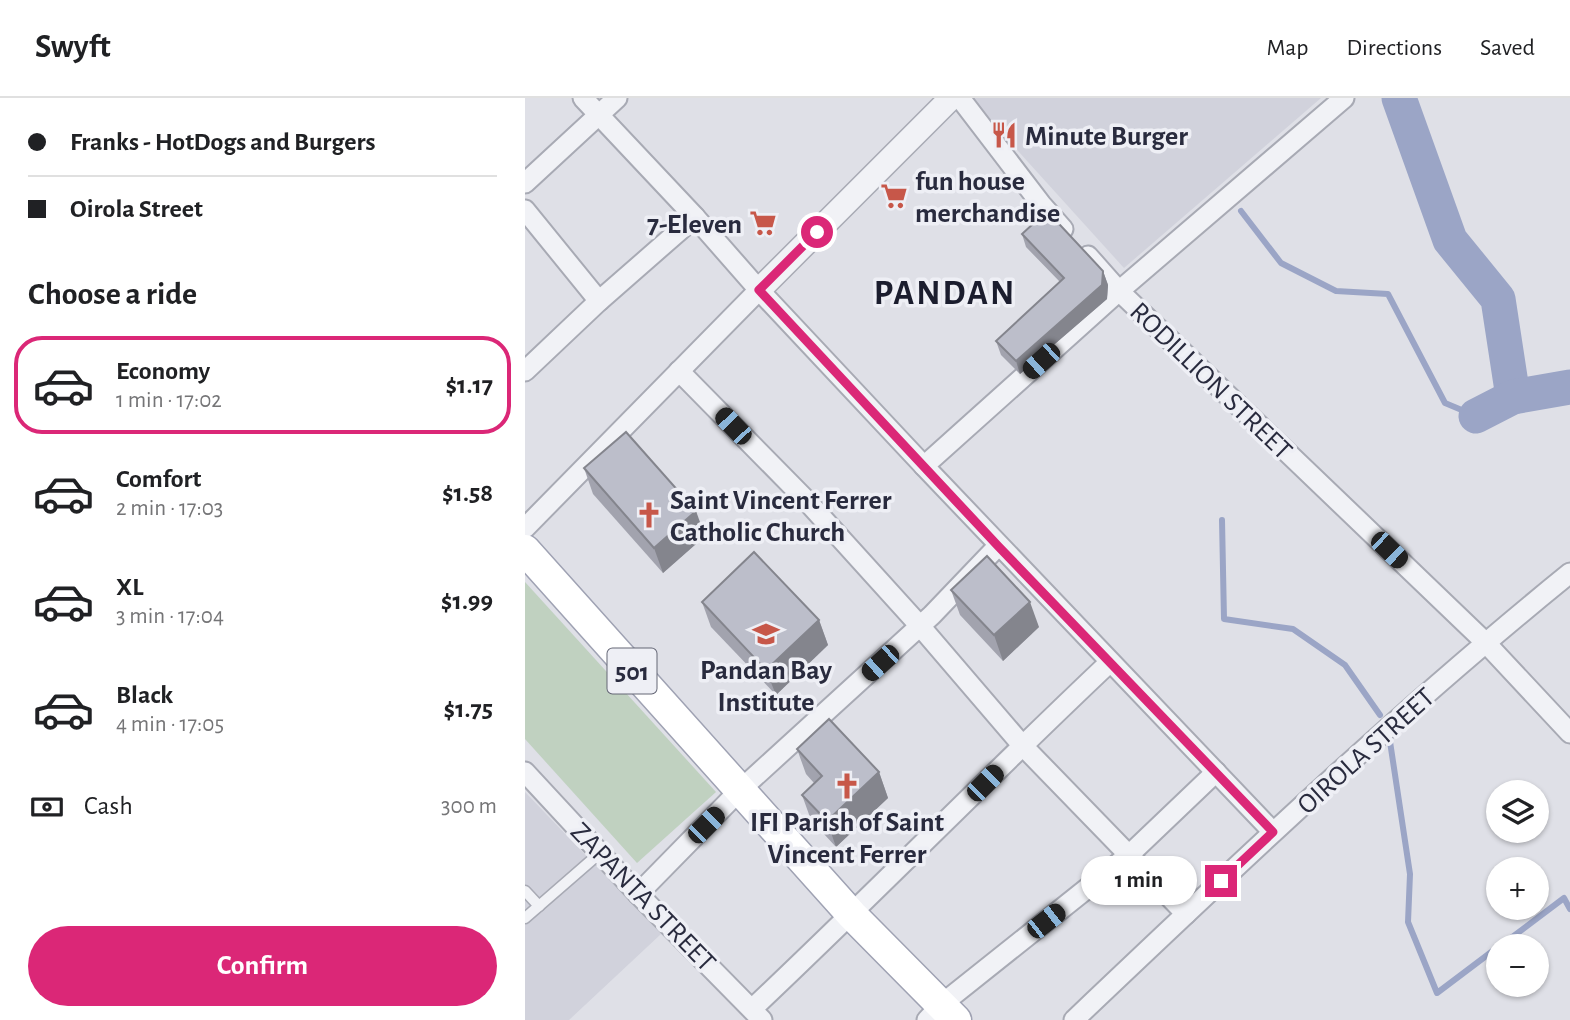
<!DOCTYPE html>
<meta charset="utf-8">
<style>
body{margin:0;font-family:"Alegreya Sans",sans-serif;background:#f2f2f2;color:#202124;height:100vh;display:flex;flex-direction:column;font-size:26px;white-space:nowrap}
*{box-sizing:border-box;margin:0}
p{font-size:23px;color:#757577}
.icon{flex:none;width:38px;height:38px;fill:none;stroke:currentColor;stroke-width:2;stroke-linecap:round;stroke-linejoin:round}
.map{position:relative;flex:1;overflow:hidden}
.details{display:flex;flex-direction:column;background:#fff;width:525px}
.details>*{flex:none}
.hud{display:grid;align-content:center;height:154px;padding:0 28px;background:#fff}
.buttons{position:absolute;left:961px;top:682px;display:grid;gap:14px}
.buttons a{display:grid;place-items:center;width:63px;height:63px;border-radius:50%;background:#fff;box-shadow:0 2px 5px #0004;font-size:35px}
.end{position:absolute;width:32px;height:32px;margin:-16px;border:9px solid #db2777;background:#fff;box-shadow:0 0 0 4px #fff}
.from{border-radius:50%}
.bubble{position:absolute;height:49px;border-radius:24px;background:#fff;box-shadow:0 2px 5px #0004;font-size:23px;font-weight:700;line-height:49px;text-align:center}
.car{position:absolute;width:21px;height:42px;margin:-21px -10px;border-radius:9px;box-shadow:0 0 5px 2px #0007;background:linear-gradient(#222 24%,#8ab4d8 0 40%,#222 0 76%,#8ab4d8 0 86%,#222 0)}
.hud b{display:flex;align-items:center;gap:24px;height:66px;font-size:26px}
.hud b+b{border-top:2px solid #e0e0e0}
.hud i{width:18px;height:18px;background:#202124}
ul{padding:0;list-style:none}
li{display:flex;align-items:center;gap:21px;height:98px;margin:0 14px 10px;padding:0 14px;border:4px solid transparent;border-radius:28px}
li div{flex:1}
li b{display:block;font-size:26px}
li em{font-style:normal;font-weight:700}
li.on{border-color:#db2777}
li>.icon{width:63px;height:63px;stroke-width:1.5}
h2{padding:0 28px;font-size:32px;line-height:84px}
.pay{display:flex;align-items:center;gap:18px;height:77px;padding:0 28px;font-size:26px}
.pay p{margin-inline-start:auto}
.action{display:flex;gap:14px;margin-top:auto;padding:14px 28px}
.action a{flex:1;height:80px;border-radius:42px;background:#db2777;color:#fff;font-size:28px;font-weight:700;line-height:80px;text-align:center}
header{display:flex;align-items:center;gap:42px;box-sizing:border-box;height:98px;padding:0 35px;background:#fff;border-bottom:2px solid #e0e0e0}
header strong{font-size:33px}
nav{display:flex;gap:38px;margin-inline-start:auto;font-size:24px}
main{display:flex;flex:1;min-height:0}
.map>svg:first-child{display:block}
.built{fill:#d1d2dc}
.green{fill:#c0d1c0}
.lines{fill:none;stroke-linecap:round;stroke-linejoin:round}
.stream{stroke:#9ba5c6;stroke-width:6}
.river{stroke:#9ba5c6;stroke-width:35}
.service-casing{stroke:#a8aab4;stroke-width:13}
.minor-casing{stroke:#a8aab4;stroke-width:23}
.tertiary-casing{stroke:#a8aab4;stroke-width:26}
.primary-casing{stroke:#9fa2b3;stroke-width:33}
.service{stroke:#f1f2f6;stroke-width:10}
.minor{stroke:#f1f2f6;stroke-width:19}
.tertiary{stroke:#f1f2f6;stroke-width:23}
.primary{stroke:#fff;stroke-width:30}
.wall{fill:#a2a3ae}
.shaded-wall{fill:#84858d}
.building{fill:#bcbeca;stroke:#84858d;stroke-width:2}
.route{stroke:#db2777;stroke-width:9}
.labels{text-anchor:middle;stroke-width:7;stroke-linejoin:round;paint-order:stroke}
.shield{fill:#eeeff5;stroke:#646675;stroke-width:2}
.shield-label{font-size:26px;font-weight:bold;fill:#292b3e}
.poi-label{font-size:28px;font-weight:bold;fill:#292b3e;stroke:#eeeff5;text-anchor:start}
.street-label{font-size:28px;fill:#292b3e;stroke:#eeeff5}
.district-label{font-size:35px;font-weight:bold;letter-spacing:2px;fill:#1b1d2e;stroke:#eeeff5}
</style>
<header>
<strong>Swyft</strong>
<nav><a>Map</a><a>Directions</a><a>Saved</a></nav>
</header>
<main>
<section class="details">
<div class="hud">
<b><i class="from"></i>Franks - HotDogs and Burgers</b>
<b><i></i>Oirola Street</b>
</div>
<h2>Choose a ride</h2>
<ul>
<li class="on"><svg class="icon" aria-label="car" viewBox="0 0 24 24"><path d="M5 17H2v-5l4-1 3-4h7l3 4 3 1v5h-3M9 17h6M6 11h13"/><circle cx="7" cy="17" r="2"/><circle cx="17" cy="17" r="2"/></svg><div><b>Economy</b><p>1 min · 17:02</p></div><em>$1.17</em></li>
<li><svg class="icon" aria-label="car" viewBox="0 0 24 24"><path d="M5 17H2v-5l4-1 3-4h7l3 4 3 1v5h-3M9 17h6M6 11h13"/><circle cx="7" cy="17" r="2"/><circle cx="17" cy="17" r="2"/></svg><div><b>Comfort</b><p>2 min · 17:03</p></div><em>$1.58</em></li>
<li><svg class="icon" aria-label="car" viewBox="0 0 24 24"><path d="M5 17H2v-5l4-1 3-4h7l3 4 3 1v5h-3M9 17h6M6 11h13"/><circle cx="7" cy="17" r="2"/><circle cx="17" cy="17" r="2"/></svg><div><b>XL</b><p>3 min · 17:04</p></div><em>$1.99</em></li>
<li><svg class="icon" aria-label="car" viewBox="0 0 24 24"><path d="M5 17H2v-5l4-1 3-4h7l3 4 3 1v5h-3M9 17h6M6 11h13"/><circle cx="7" cy="17" r="2"/><circle cx="17" cy="17" r="2"/></svg><div><b>Black</b><p>4 min · 17:05</p></div><em>$1.75</em></li>
</ul>
<div class="pay"><svg class="icon" aria-label="cash" viewBox="0 0 24 24"><path d="M3 7h18v10H3z"/><circle cx="12" cy="12" r="2"/></svg>Cash<p>300 m</p></div>
<div class="action"><a>Confirm</a></div>
</section>
<div class="map">
<svg width="1045" height="922" viewBox="0 0 1045 922">
<rect width="100%" height="100%" fill="#dfe0e7"/>
<g class="built">
<polygon points="445,0 796,0 599,170"/>
<polygon points="0,694 136,836 44,922 0,922"/>
</g>
<polygon class="green" points="0,484 191,694 112,765 0,641"/>
<g class="lines">
<g class="stream">
<polyline points="716,113 756,165 811,193 863,196 920,305 951,318"/>
<polyline points="697,422 699,521 768,531 820,567 855,617"/>
<polyline points="864,637 885,776 883,824 912,895 973,849"/>
<polyline points="974,849 1039,800 1045,811"/>
</g>
<g class="river">
<polyline points="874,0 925,142 973,201 988,299"/>
<polyline points="951,318 988,299 1045,289"/>
</g>
<g class="service-casing">
<g id="service">
<polyline points="0,793 14,808"/>
<polyline points="0,820 76,754"/>
</g>
</g>
<g class="minor-casing">
<g id="minor">
<polyline points="58,0 170,119"/>
<polyline points="435,0 516,106 538,131"/>
<polyline points="0,85 92,0"/>
<polyline points="0,112 74,203"/>
<polyline points="563,158 594,193 960,544 1045,635"/>
<polyline points="0,273 74,203 170,119 234,192 399,368"/>
<polyline points="154,273 280,401 395,528 497,647 661,816"/>
<polyline points="0,430 234,192"/>
<polyline points="0,674 113,796 237,922"/>
<polyline points="748,734 399,368 594,193 819,0"/>
<polyline points="113,796 214,693 407,517 473,448"/>
<path d="M227,911C348,797 464,678 585,564"/>
<polyline points="402,922 417,906 604,757 691,674"/>
<path d="M549,922C710,769 872,615 1045,475"/>
</g>
</g>
<g class="tertiary-casing">
<polyline id="tertiary" points="234,192 426,0"/>
</g>
<g class="primary-casing">
<polyline id="primary" points="0,452 327,817 431,922"/>
</g>
<use href="#service" class="service"/>
<use href="#minor" class="minor"/>
<use href="#tertiary" class="tertiary"/>
<use href="#primary" class="primary"/>
</g>
<g class="wall">
<polygon points="497,136 578,173 583,187 582,201 495,276 476,257 471,243 535,184 501,149"/>
<polygon points="59,370 180,438 138,475 68,396"/>
<polygon points="426,492 514,529 478,563 435,517"/>
<polygon points="177,504 294,522 303,547 251,597 186,529"/>
<polygon points="272,651 354,674 363,700 311,749 286,722 277,697 289,685 281,676"/>
</g>
<g class="shaded-wall">
<polygon points="578,173 583,187 582,201 495,276 491,263"/>
<polygon points="171,413 180,438 138,475 129,450"/>
<polygon points="505,504 514,529 478,563 469,537"/>
<polygon points="294,522 303,547 251,597 241,572"/>
<polygon points="354,674 363,700 311,749 302,723"/>
</g>
<g class="building">
<polygon points="522,113 578,173 577,187 491,263 471,243 539,180 497,136"/>
<polygon points="101,334 171,413 129,450 59,370"/>
<polygon points="229,454 294,522 241,572 177,504"/>
<polygon points="462,458 505,504 469,537 426,492"/>
<polygon points="304,621 354,674 302,723 277,697 297,678 272,651"/>
</g>
<g class="lines">
<polyline class="route" points="292,134 234,192 473,448 748,734 696,783"/>
</g>
<defs>
<g id="restaurant-bare" transform="scale(2.1)"><path d="M-5-6h1v4h1v-4h1v4h1v-4h1v5L-1.5 .5V6h-2V.5L-5-1ZM5-6V6H3V1.5H1.5Q1.5-4 5-6Z" fill="#c75749" stroke="#eeeff5" stroke-width="2.5" paint-order="stroke"/></g>
<g id="supermarket-bare" transform="scale(2.1)"><path d="M-6-5.5h2.5l.6 2H6L4.5 2H-2.5L-4.4-4H-6ZM-1.5 3.2a1.3 1.3 0 1 0 .1 0ZM3 3.2a1.3 1.3 0 1 0 .1 0Z" fill="#c75749" stroke="#eeeff5" stroke-width="2.5" paint-order="stroke"/></g>
<g id="church-bare" transform="scale(2.1)"><path d="M-1.2-6h2.4v3.5h3.3v2.4h-3.3V6h-2.4V-.1h-3.3v-2.4h3.3Z" fill="#c75749" stroke="#eeeff5" stroke-width="2.5" paint-order="stroke"/></g>
<g id="school-bare" transform="scale(2.1)"><path d="M0-5L7-2L0 1L-7-2ZM-4 1L0 2.5L4 1V4Q0 6-4 4Z" fill="#c75749" stroke="#eeeff5" stroke-width="2.5" paint-order="stroke"/></g>
</defs>
<g fill-rule="evenodd">
<use href="#restaurant-bare" x="479" y="37"/>
<use href="#supermarket-bare" x="369" y="98"/>
<use href="#supermarket-bare" x="238" y="125"/>
<use href="#church-bare" x="124" y="417"/>
<use href="#school-bare" x="241" y="536"/>
<use href="#church-bare" x="322" y="688"/>
</g>
<g class="labels">
<rect class="shield" x="82.5" y="550.5" width="49" height="45" rx="5"/>
<g class="shield-label">
<text x="107" y="582">501</text>
</g>
<g class="poi-label">
<text x="500" y="47">Minute Burger</text>
<text x="390" y="92">fun house<tspan x="390" dy="32">merchandise</tspan></text>
<text x="217" y="135" text-anchor="end">7-Eleven</text>
<text x="145" y="411">Saint Vincent Ferrer<tspan x="145" dy="32">Catholic Church</tspan></text>
<text x="241" y="581" text-anchor="middle">Pandan Bay<tspan x="241" dy="32">Institute</tspan></text>
<text x="322" y="733" text-anchor="middle">IFI Parish of Saint<tspan x="322" dy="32">Vincent Ferrer</tspan></text>
</g>
<g class="street-label">
<text transform="translate(687 282) rotate(44)" y="10">RODILLION STREET</text>
<text transform="translate(840 652) rotate(-42)" y="10">OIROLA STREET</text>
<text transform="translate(119 798) rotate(46)" y="10">ZAPANTA STREET</text>
</g>
<g class="district-label">
<text x="420" y="206">PANDAN</text>
</g>
</g>
</svg>
<div class="buttons">
<a><svg class="icon" aria-label="layers" viewBox="0 0 24 24"><path d="M12 4l9 5-9 5-9-5zM3 14l9 5 9-5"/></svg></a>
<a>+</a>
<a>−</a>
</div>
<i class="end from" style="left:292px;top:134px"></i>
<i class="end" style="left:696px;top:783px"></i>
<div class="bubble" style="left:556px;top:758px;width:116px">1 min</div>
<i class="car" style="left:516px;top:263px;rotate:228deg"></i>
<i class="car" style="left:208px;top:328px;rotate:316deg"></i>
<i class="car" style="left:864px;top:452px;rotate:134deg"></i>
<i class="car" style="left:355px;top:565px;rotate:228deg"></i>
<i class="car" style="left:460px;top:685px;rotate:45deg"></i>
<i class="car" style="left:181px;top:727px;rotate:45deg"></i>
<i class="car" style="left:521px;top:823px;rotate:52deg"></i>
</div>
</main>
